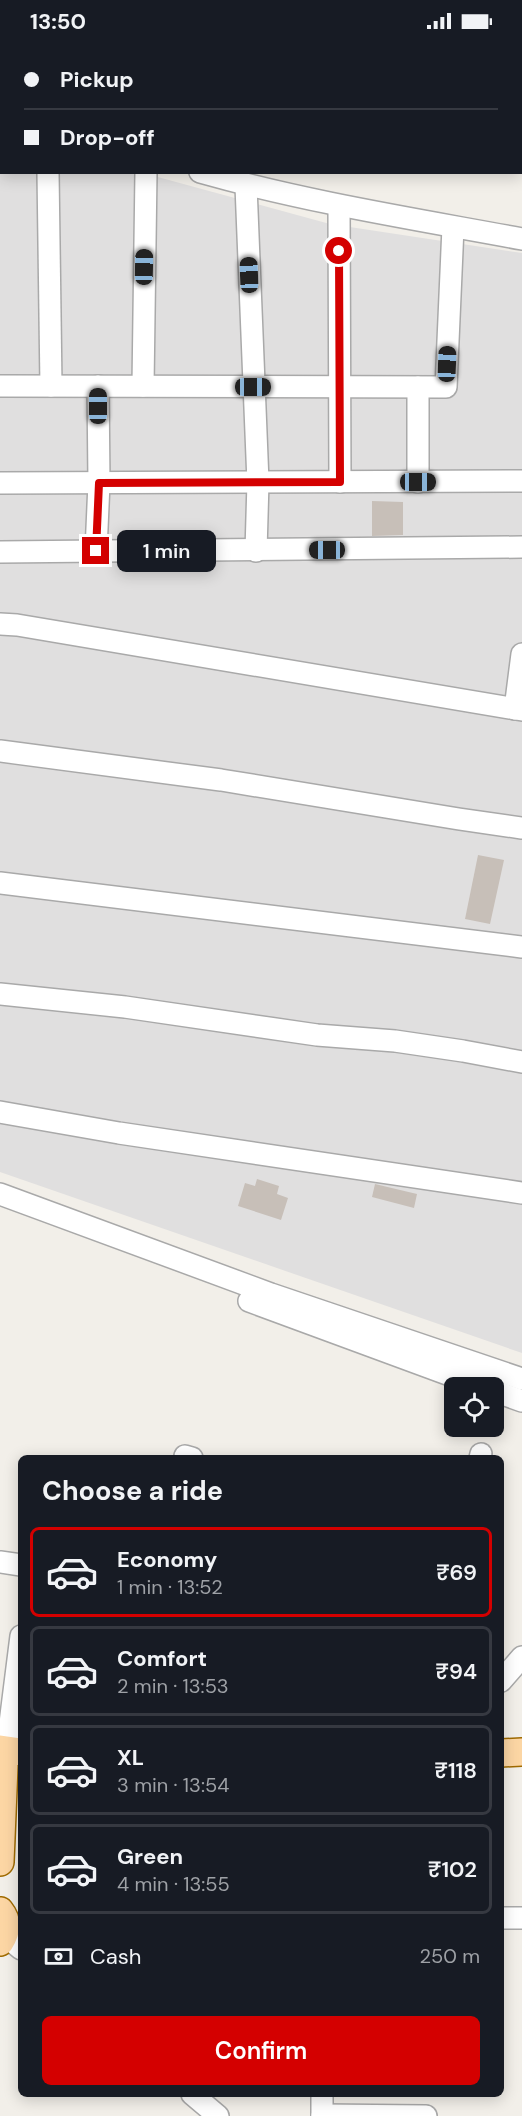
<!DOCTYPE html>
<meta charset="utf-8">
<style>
body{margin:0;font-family:"DM Sans",sans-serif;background:#242831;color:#f1f3f6;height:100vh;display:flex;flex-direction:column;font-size:22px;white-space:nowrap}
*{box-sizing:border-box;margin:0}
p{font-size:20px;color:#9ea1a6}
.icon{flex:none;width:33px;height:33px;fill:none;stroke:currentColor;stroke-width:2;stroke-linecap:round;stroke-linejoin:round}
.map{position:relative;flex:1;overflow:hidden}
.side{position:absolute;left:18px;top:1413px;width:486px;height:642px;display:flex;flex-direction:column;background:#171b24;border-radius:9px;box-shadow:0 3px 15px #0003}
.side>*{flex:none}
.guide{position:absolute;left:0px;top:0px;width:522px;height:132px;box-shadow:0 3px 15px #0003;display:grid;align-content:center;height:132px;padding:0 24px;background:#171b24}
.fabs{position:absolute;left:444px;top:1335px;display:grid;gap:12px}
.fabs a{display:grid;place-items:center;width:60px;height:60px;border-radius:9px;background:#171b24;box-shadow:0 3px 15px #0003;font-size:30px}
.end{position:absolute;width:27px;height:27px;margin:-14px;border:8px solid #d40000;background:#fff;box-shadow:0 0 0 3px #fff}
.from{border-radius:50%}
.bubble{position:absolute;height:42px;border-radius:9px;background:#171b24;box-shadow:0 3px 15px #0003;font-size:20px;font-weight:600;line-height:42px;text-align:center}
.car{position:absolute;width:18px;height:36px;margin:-18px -9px;border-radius:8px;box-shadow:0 0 4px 2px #0007;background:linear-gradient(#222 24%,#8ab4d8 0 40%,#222 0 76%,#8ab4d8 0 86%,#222 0)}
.guide b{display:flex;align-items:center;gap:21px;height:57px;font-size:22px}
.guide b+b{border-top:2px solid #363941}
.guide i{width:15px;height:15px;background:#f1f3f6}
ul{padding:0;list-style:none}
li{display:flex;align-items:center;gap:18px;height:90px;margin:0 12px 9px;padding:0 12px;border:3px solid #363941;border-radius:9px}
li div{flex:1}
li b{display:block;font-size:22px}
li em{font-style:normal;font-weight:600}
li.on{border-color:#d40000}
li>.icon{width:54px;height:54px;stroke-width:1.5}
h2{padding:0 24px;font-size:27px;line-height:72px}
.pay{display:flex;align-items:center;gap:15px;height:66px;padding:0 24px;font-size:22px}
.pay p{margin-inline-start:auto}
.primary-button{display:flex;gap:12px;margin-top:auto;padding:12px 24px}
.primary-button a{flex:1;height:69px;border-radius:9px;background:#d40000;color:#fff;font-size:24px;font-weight:600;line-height:69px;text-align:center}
.status{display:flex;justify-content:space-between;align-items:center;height:42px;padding:0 30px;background:#171b24;direction:ltr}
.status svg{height:16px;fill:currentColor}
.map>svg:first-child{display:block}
.residential{fill:#e0dfdf}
.building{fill:#c7bfb8}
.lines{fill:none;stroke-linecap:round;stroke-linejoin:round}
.minor-casing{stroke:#a9a9a9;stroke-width:24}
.major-casing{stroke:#a06b00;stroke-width:30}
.minor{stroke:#fff;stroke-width:21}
.major{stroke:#fcd6a4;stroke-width:27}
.route{stroke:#d40000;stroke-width:8}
</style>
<div class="status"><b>13:50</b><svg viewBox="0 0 49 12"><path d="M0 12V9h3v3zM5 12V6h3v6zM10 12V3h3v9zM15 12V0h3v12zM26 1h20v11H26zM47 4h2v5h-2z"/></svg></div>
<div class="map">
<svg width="522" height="2074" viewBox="0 0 522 2074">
<rect width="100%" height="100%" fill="#f2efe9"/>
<polygon class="residential" points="0,91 2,91 2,130 143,131 330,182 522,211 522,1311 0,1130"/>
<g class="building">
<polygon points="372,459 403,460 403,493 372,494"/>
<polygon points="478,813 504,818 490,882 465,877"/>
<polygon points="257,1137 279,1144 277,1152 288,1156 281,1178 238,1164 245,1141 255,1144"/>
<polygon points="375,1142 417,1152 414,1166 372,1155"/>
</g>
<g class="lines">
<g class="minor-casing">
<g id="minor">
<polyline points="0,76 2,76"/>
<polyline points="48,130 51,344"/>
<path d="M200,130C306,160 414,177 522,197"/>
<polyline points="246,144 258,440 256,509"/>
<polyline points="339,164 340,440"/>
<polyline points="0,344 446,345 453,185"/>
<polyline points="143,344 146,130"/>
<polyline points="418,345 418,440"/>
<polyline points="0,441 522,439"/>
<polyline points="96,509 99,441 98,344"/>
<polyline points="0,510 522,505"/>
<polyline points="0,582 17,583 522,668"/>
<polyline points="515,667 522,612"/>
<polyline points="0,709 221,738 459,777 522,786"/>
<polyline points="0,841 522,905"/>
<polyline points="0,952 125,965 317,993 395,999 463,1009 522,1020"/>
<polyline points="0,1070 119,1091 522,1151"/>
<polyline points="0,1152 271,1252 522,1337"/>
<polyline points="249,1259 485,1346"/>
<polyline points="494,1349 522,1359"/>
<polyline points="185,1414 192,1416"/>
<polyline points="480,1416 481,1412"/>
<polyline points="0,1520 21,1523"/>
<polyline points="501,1639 522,1615"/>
<polyline points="5,1721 21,1594"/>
<polyline points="501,1876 522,1876"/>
<polyline points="4,1893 21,1907"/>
<polyline points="192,2052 218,2074"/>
<polyline points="322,2052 322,2074"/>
<polyline points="322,2073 426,2074"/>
</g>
</g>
<g class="major-casing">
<g id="major">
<polyline points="0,1707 21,1710"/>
<polyline points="501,1711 522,1710"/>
<polyline points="0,1820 4,1724"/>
<path d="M0,1869C8,1879 7,1889 0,1900"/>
</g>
</g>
<use href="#minor" class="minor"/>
<use href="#major" class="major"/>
</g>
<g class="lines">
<polyline class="route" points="96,509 99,441 340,440 339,209"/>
</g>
</svg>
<div class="fabs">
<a><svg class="icon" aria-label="locate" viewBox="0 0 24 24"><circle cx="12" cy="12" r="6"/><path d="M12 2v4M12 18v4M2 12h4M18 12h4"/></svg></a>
</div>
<i class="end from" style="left:339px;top:209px"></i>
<i class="end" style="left:96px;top:509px"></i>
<div class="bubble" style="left:117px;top:488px;width:99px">1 min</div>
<i class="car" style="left:144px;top:225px;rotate:1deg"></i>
<i class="car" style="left:249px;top:233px;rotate:358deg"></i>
<i class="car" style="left:447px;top:322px;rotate:2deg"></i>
<i class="car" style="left:253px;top:345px;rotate:90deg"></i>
<i class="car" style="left:98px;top:364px;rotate:0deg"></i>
<i class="car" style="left:418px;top:440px;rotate:90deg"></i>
<i class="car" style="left:327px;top:508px;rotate:270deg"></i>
<div class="guide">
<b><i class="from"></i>Pickup</b>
<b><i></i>Drop-off</b>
</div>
<section class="side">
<h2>Choose a ride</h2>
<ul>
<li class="on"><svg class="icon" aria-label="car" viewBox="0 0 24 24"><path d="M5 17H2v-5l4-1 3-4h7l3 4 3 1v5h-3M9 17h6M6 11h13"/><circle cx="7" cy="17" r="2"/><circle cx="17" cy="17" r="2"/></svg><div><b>Economy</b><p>1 min · 13:52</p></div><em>₹69</em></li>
<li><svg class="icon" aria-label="car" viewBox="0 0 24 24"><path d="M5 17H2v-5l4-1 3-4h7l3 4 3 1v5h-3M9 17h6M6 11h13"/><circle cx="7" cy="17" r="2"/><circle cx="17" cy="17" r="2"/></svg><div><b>Comfort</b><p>2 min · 13:53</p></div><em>₹94</em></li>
<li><svg class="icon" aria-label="car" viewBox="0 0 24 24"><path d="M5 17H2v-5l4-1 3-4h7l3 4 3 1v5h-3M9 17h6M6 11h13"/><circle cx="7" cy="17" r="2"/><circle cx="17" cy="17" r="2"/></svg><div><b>XL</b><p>3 min · 13:54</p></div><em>₹118</em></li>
<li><svg class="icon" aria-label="car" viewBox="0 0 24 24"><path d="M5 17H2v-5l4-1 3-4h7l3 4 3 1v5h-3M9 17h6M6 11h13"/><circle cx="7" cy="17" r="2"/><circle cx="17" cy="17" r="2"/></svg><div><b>Green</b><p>4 min · 13:55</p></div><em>₹102</em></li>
</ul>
<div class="pay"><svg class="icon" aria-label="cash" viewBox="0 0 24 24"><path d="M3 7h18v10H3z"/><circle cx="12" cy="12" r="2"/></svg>Cash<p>250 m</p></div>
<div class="primary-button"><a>Confirm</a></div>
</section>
</div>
